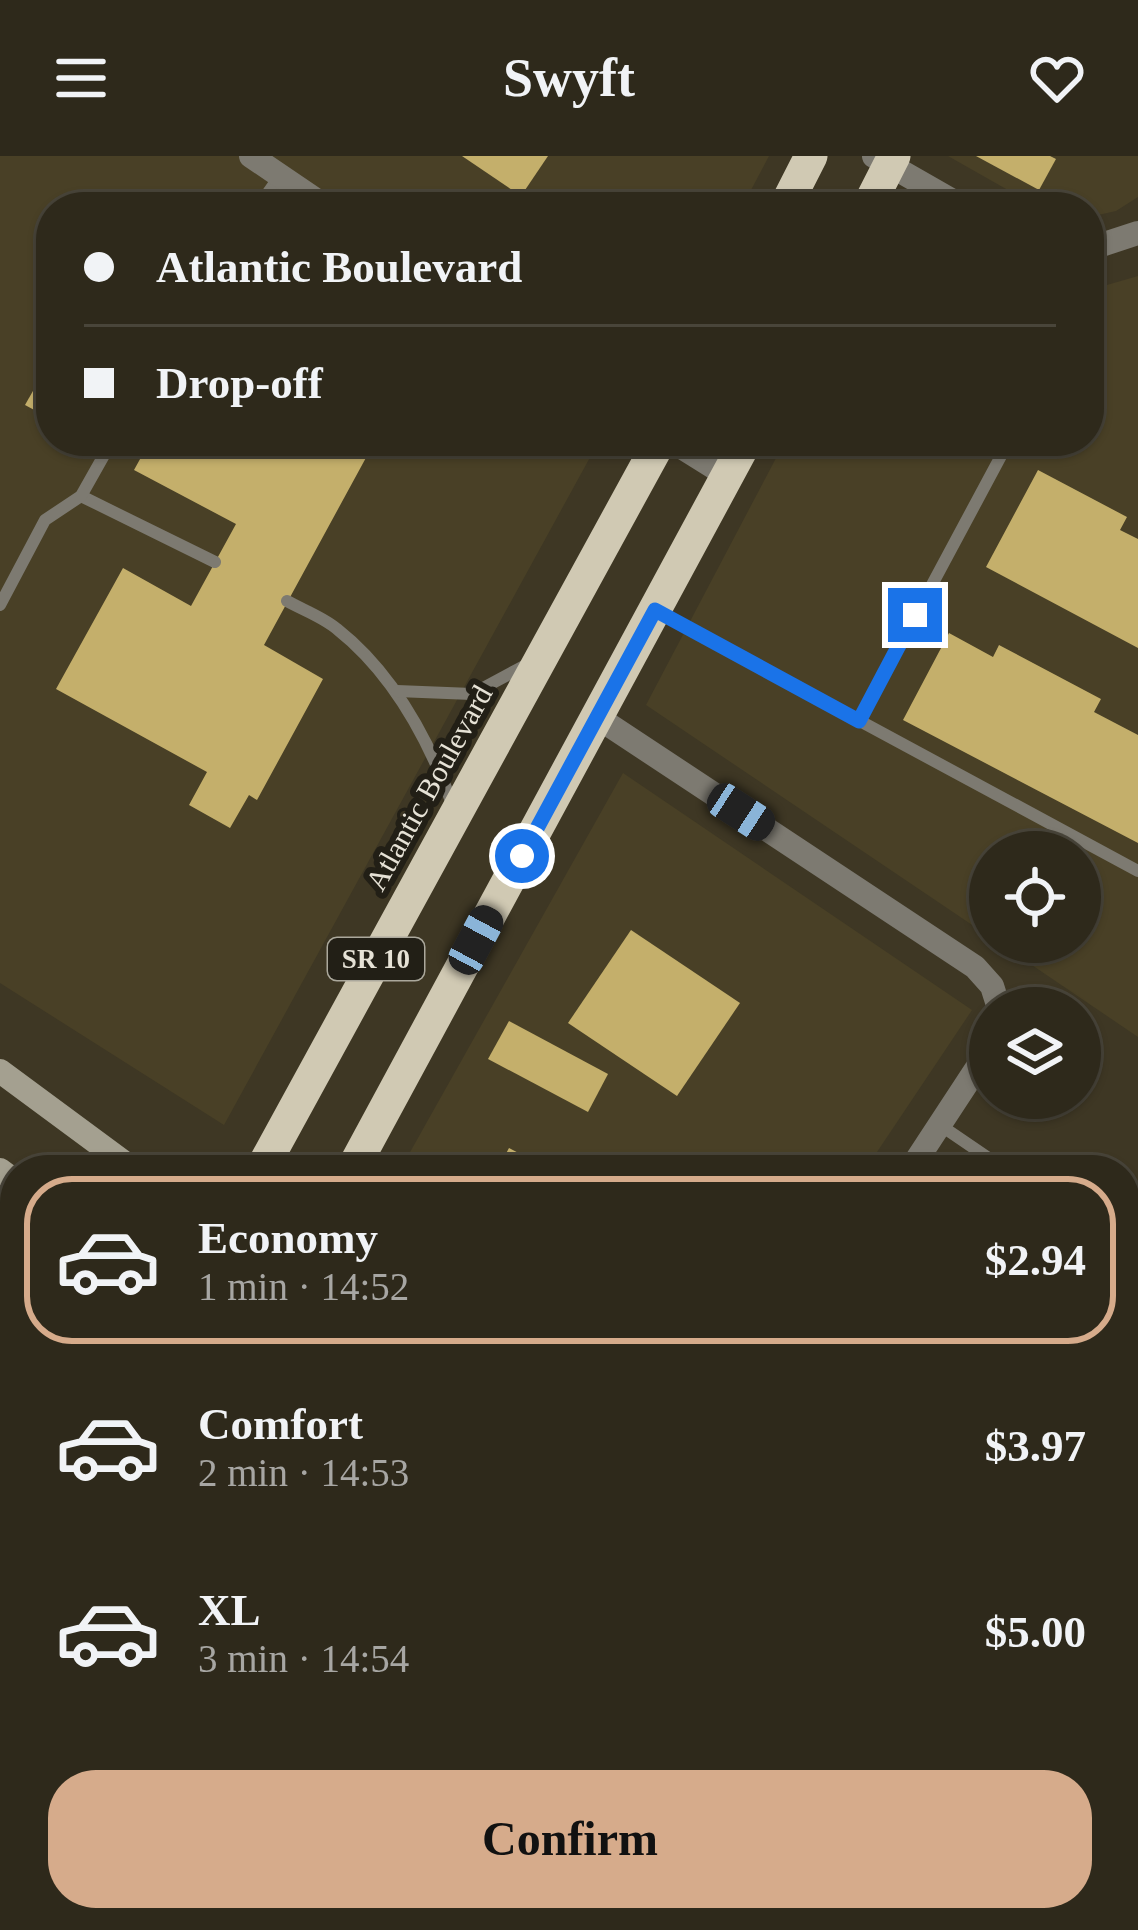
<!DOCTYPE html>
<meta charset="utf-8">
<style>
body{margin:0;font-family:Georgia,serif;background:#363124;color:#f1f3f6;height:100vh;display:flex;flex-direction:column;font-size:45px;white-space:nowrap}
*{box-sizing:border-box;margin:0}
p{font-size:39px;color:#a7a6a3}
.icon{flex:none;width:66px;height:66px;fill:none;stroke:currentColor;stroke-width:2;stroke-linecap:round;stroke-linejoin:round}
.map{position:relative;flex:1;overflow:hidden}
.drawer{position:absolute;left:0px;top:999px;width:1140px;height:777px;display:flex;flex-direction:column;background:#2e291b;border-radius:48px 48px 0 0;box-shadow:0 3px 9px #0004,0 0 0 3px #49453a}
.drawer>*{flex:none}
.banner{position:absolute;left:36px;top:36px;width:1068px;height:264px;border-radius:48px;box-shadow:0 3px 9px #0004,0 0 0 3px #49453a;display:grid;align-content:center;height:264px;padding:0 48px;background:#2e291b}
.tools{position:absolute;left:969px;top:675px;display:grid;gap:24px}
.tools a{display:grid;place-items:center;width:132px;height:132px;border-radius:50%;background:#2e291b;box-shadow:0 3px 9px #0004,0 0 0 3px #49453a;font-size:60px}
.end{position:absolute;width:54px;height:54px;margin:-27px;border:15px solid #1a73e8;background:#fff;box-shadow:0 0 0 6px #fff}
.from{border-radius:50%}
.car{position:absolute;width:36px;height:72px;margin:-36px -18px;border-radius:15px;box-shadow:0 0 9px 3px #0007;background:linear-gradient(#222 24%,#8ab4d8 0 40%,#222 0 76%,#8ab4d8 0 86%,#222 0)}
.banner b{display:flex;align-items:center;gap:42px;height:114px;font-size:45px}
.banner b+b{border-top:3px solid #49453a}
.banner i{width:30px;height:30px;background:#f1f3f6}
ul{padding:21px 0 0;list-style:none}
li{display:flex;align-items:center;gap:36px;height:168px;margin:0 24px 18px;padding:0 24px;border:6px solid transparent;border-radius:48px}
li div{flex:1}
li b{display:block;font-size:45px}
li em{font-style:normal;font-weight:700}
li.on{border-color:#d6ab8b}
li>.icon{width:108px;height:108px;stroke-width:1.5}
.action{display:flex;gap:24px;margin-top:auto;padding:24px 48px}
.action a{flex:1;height:138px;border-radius:48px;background:#d6ab8b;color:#111;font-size:48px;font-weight:700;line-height:138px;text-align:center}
header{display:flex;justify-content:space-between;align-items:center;height:156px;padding:0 48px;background:#2e291b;font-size:54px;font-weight:700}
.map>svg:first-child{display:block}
.built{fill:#494026}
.green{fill:#534512}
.building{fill:#c4af6b}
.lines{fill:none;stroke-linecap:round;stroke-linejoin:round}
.service{stroke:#7d7a71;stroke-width:12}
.minor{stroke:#7d7a71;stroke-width:24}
.secondary{stroke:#a4a090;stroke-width:24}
.trunk{stroke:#d0c9b3;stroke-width:33}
.route{stroke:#1a73e8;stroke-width:15}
.labels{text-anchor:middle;stroke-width:12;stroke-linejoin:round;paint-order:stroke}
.shield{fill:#221f16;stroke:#aba89c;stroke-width:3}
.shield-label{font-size:27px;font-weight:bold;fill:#e6e2d6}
.street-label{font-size:30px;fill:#e6e2d6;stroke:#221f16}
</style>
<header><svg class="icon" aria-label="menu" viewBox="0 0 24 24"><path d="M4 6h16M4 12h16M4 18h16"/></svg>Swyft<svg class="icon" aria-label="heart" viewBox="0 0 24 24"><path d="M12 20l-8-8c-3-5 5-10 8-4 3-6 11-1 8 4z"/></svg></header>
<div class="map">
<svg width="1138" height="1774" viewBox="0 0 1138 1774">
<rect width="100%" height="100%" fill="#3e3724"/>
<g class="built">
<polygon points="0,0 769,0 742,51 51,51 51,285 599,285 224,969 0,827"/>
<polygon points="948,0 1138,0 1138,41 1116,55 1089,61 1089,51 1038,51"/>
<polygon points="1138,120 1138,881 998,786 1080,786 1080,696 990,696 990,781 646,549 785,285 1089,285 1089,129 1107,129"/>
<polygon points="623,617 972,854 865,1014 400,1014"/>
<polygon points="0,1072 15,1083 15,1375 0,1402"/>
</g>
<g class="green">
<polygon points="1138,1195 1138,1650 1137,1651 1125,1643 1125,1215"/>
<polygon points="26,1761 1043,1761 1064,1774 18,1774"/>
</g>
<g class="building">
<polygon points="462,0 548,0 521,40"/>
<polygon points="976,0 1050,0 1056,3 1039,34"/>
<polygon points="42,219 51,224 51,263 25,249"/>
<polygon points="150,285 374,287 264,489 323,523 257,644 249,639 230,672 189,649 207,616 56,533 123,412 191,450 236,368 134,314"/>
<polygon points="1038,314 1127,361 1120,374 1138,383 1138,492 986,411"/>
<polygon points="949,477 993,501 999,489 1101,543 1094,556 1138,579 1138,687 903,564"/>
<polygon points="631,774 740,847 677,940 568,867"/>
<polygon points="509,865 608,918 588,956 488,903"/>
<polygon points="509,992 551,1014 497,1014"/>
<polygon points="0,1167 15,1175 15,1245 0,1273"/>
</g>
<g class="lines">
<g class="service">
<polyline points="258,51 279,21"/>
<polyline points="81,340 215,406"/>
<path d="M287,445C303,454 323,461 337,473C394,518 430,586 454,653"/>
<polyline points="0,449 45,364 81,340 112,285"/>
<polyline points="656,455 1138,715"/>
<polyline points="397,535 472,538 526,509"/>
<polyline points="859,565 1009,285"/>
<polyline points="940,969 1006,1014"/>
<polyline points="1125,1094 1138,1103"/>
<polyline points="0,1349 15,1343"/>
<polyline points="1125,1366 1138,1347"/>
<polyline points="1125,1566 1138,1547"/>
</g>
<g class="minor">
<polyline points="251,0 326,51"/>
<polyline points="874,0 963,51"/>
<polyline points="1089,93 1138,77"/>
<polyline points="672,285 728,320"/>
<polyline points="597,561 975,811 992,830 999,852"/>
<polyline points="910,1014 990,892"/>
</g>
<g class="secondary">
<polyline points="0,915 134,1014"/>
<polyline points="0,1014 15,1025"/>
<polyline points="1125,1705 1138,1713"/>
<polyline points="1104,1761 1124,1774"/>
</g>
<g class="trunk">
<polyline points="785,51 811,0"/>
<polyline points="868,51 894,0"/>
<polyline points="261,1014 660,285"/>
<polyline points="352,1014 746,285"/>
<polyline points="0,1505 15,1478"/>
<polyline points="0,1676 15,1650"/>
</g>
</g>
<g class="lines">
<polyline class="route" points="522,700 655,454 859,565 915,459"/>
</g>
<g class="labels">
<rect class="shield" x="328" y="782" width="96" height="42" rx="9"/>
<g class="shield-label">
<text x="376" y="812">SR 10</text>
</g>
<g class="street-label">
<text transform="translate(429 632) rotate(-61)" y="10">Atlantic Boulevard</text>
</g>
</g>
</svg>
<div class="tools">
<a><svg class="icon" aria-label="locate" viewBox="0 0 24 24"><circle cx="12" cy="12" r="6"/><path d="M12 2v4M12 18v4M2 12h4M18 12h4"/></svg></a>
<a><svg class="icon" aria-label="layers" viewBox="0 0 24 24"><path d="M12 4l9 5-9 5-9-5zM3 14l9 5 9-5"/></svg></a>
</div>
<i class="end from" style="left:522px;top:700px"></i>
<i class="end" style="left:915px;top:459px"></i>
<i class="car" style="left:741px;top:656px;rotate:123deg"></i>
<i class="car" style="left:476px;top:784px;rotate:28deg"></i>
<div class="banner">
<b><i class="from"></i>Atlantic Boulevard</b>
<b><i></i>Drop-off</b>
</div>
<section class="drawer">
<ul>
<li class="on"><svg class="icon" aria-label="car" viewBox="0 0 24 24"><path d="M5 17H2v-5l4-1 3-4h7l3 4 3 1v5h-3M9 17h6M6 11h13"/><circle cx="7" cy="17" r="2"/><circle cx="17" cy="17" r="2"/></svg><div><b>Economy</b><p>1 min · 14:52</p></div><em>$2.94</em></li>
<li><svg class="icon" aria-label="car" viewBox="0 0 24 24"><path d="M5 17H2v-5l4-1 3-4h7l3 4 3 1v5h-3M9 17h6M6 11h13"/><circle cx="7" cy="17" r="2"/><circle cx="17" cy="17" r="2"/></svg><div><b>Comfort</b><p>2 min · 14:53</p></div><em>$3.97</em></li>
<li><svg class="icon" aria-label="car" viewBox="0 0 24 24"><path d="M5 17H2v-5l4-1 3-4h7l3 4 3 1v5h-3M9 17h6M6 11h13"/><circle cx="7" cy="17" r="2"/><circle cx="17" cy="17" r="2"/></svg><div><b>XL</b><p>3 min · 14:54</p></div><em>$5.00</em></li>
</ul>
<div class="action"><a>Confirm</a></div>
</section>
</div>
